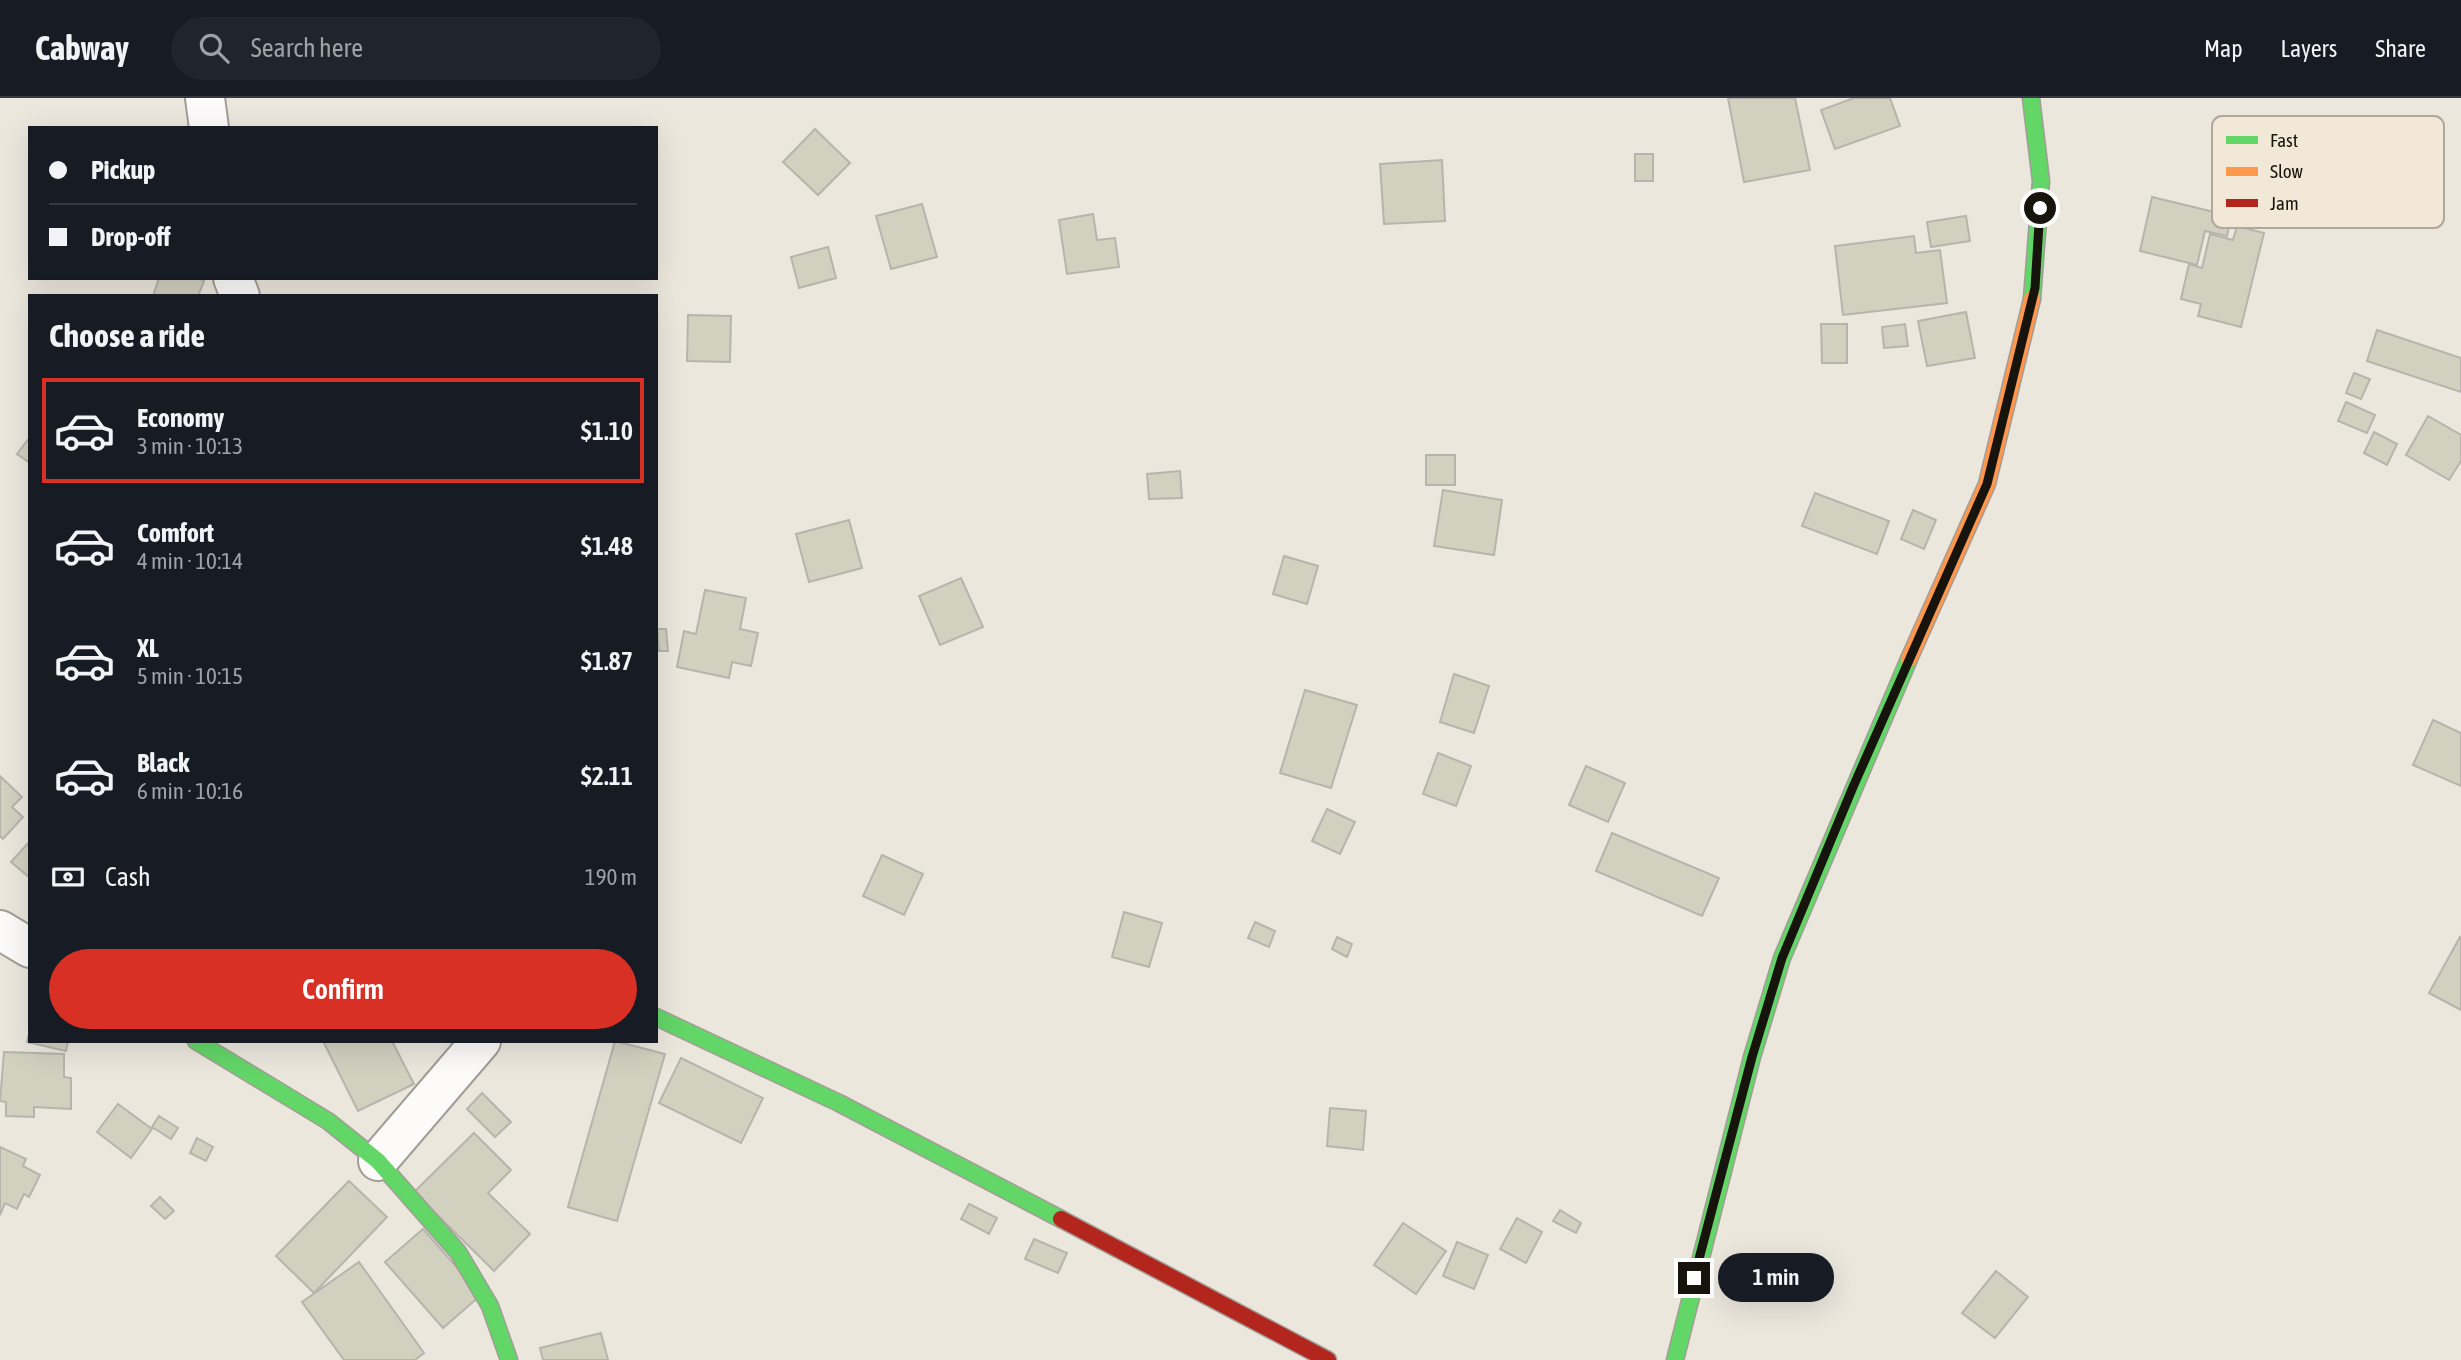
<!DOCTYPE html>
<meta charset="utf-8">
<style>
body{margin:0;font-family:"Asap Condensed",sans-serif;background:#20242c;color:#f1f3f6;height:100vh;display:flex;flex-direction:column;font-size:26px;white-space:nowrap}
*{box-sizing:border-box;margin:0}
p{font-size:23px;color:#9ea1a6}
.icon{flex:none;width:38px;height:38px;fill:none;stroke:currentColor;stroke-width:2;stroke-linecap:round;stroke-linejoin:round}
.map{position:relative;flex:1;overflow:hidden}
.details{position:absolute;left:28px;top:196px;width:630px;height:749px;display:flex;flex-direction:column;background:#171b24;border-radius:0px;box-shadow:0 7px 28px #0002}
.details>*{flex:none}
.top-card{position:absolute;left:28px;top:28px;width:630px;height:154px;border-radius:0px;box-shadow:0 7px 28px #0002;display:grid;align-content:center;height:154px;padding:0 21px;background:#171b24}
.end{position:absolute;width:32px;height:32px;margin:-16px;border:9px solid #17140e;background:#fff;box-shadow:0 0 0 4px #fff}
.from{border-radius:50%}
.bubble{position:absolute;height:49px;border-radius:24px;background:#171b24;box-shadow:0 7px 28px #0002;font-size:23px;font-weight:600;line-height:49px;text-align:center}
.top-card b{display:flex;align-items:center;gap:24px;height:66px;font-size:26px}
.top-card b+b{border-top:2px solid #363941}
.top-card i{width:18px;height:18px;background:#f1f3f6}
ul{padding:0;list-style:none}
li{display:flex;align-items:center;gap:21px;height:105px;margin:0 14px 10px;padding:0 7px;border:4px solid transparent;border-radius:0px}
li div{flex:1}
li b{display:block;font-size:26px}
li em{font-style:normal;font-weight:600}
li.active{border-color:#d93025}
li>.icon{width:63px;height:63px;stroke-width:1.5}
h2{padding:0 21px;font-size:32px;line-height:84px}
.pay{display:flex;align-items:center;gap:18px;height:77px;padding:0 21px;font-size:26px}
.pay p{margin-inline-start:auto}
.action{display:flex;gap:14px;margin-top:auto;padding:14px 21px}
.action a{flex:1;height:80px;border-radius:42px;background:#d93025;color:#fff;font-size:28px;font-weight:600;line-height:80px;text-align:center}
header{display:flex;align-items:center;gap:42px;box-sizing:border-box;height:98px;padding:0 35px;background:#171b24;border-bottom:2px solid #363941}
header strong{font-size:33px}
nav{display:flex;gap:38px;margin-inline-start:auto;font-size:24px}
.search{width:490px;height:63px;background:#20242c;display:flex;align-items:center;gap:18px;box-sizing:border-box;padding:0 24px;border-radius:38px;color:#9ea1a6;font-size:26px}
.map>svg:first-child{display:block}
.building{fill:#d2d0bf;stroke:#b6b4ad;stroke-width:2}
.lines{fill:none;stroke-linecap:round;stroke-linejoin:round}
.street-casing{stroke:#a29d96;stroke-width:42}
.fast-casing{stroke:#a29d96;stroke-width:19}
.slow-casing{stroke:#a29d96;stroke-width:19}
.jam-casing{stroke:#a29d96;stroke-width:19}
.street{stroke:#fcfbfa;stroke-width:38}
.fast{stroke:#63d668;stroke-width:16}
.slow{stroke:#ff974d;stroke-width:16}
.jam{stroke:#b3261e;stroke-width:16}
.route{stroke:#17140e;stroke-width:9}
.key{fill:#f2e8d7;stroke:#b0a89b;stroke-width:2}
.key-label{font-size:19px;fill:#17140e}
</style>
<header>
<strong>Cabway</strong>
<div class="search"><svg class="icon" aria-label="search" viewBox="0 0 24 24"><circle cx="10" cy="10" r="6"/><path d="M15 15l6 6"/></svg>Search here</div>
<nav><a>Map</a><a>Layers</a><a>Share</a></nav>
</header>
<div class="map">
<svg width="2461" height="1262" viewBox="0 0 2461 1262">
<rect width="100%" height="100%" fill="#ece7dd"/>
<g class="building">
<polygon points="1728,0 1795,0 1810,72 1744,84"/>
<polygon points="1854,0 1890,0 1900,28 1835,51 1821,12"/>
<polygon points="815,31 850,65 818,97 783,64"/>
<rect x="1635" y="56" width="18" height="27"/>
<polygon points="1442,62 1445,123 1384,126 1380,66"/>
<polygon points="2152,99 2231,118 2227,138 2205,133 2197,167 2140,153"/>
<polygon points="922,106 937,159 891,171 876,118"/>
<polygon points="1093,116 1097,142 1115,140 1119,169 1067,176 1059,122"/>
<polygon points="1966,118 1970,143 1931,149 1927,124"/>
<polygon points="2237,128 2264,135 2241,229 2198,218 2201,206 2181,201 2189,166 2202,170 2210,136 2233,142"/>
<polygon points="1914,138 1916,155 1940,152 1947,205 1843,217 1835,148"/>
<polygon points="828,149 836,180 799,190 791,159"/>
<polygon points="159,180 198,180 204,183 198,198 153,198"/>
<polygon points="1966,214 1975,260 1927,268 1918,223"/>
<polygon points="688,217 731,218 730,264 687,263"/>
<polygon points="1821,226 1847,226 1847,265 1822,265"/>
<polygon points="1905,226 1908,248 1884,250 1882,229"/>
<polygon points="2377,232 2461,260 2461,294 2367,263"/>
<polygon points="2354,275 2370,281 2361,301 2346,295"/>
<polygon points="2346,304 2375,317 2367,335 2338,323"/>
<polygon points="2428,318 2461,337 2461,363 2449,382 2406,357"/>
<polygon points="2374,334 2397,346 2387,367 2364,355"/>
<polygon points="30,339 30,365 17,356"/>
<rect x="1426" y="357" width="29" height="30"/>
<polygon points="1180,373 1182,400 1149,401 1147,376"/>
<polygon points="1443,392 1502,402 1494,457 1434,448"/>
<polygon points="1815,395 1889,423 1877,456 1802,428"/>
<polygon points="1913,412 1936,422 1924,451 1901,441"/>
<polygon points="849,422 862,470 809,484 796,436"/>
<polygon points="1284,458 1318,468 1307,506 1273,496"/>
<polygon points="961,480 983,529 940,547 919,498"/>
<polygon points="705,492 746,500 740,531 758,535 751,568 732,564 729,580 677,569 684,533 696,536"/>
<polygon points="657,531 666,531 668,553 659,553"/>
<polygon points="1454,576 1489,588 1474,635 1440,624"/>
<polygon points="1305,592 1357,607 1331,690 1280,675"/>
<polygon points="2433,622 2461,635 2461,688 2413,667"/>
<polygon points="1438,655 1471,668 1456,708 1423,696"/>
<polygon points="1586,668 1625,685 1608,724 1569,707"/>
<polygon points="0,678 22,699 12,709 23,719 3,741 0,738"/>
<polygon points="1327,711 1355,724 1340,756 1312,743"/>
<polygon points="1612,735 1719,780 1702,818 1596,773"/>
<polygon points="30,743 30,780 11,764"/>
<polygon points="882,757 923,776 904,817 863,798"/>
<polygon points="1124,814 1162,825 1149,869 1112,859"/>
<polygon points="1255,824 1275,833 1269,849 1248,840"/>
<polygon points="1337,839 1352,846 1347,859 1332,851"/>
<polygon points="2460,839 2461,840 2461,912 2429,895"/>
<polygon points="30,932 30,943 68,943 66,953 27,944"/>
<polygon points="323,943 392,943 414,986 358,1013"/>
<polygon points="615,943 665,956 617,1123 568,1109"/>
<polygon points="4,954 64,956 64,979 71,980 71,1011 34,1009 34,1019 6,1018 6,1004 0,1003"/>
<polygon points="681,960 763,1000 741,1045 659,1005"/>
<polygon points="482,995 511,1024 495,1039 467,1011"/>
<polygon points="118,1006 152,1031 131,1060 97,1034"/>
<polygon points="1330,1010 1366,1013 1363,1052 1327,1048"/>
<polygon points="159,1018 178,1030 171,1041 152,1029"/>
<polygon points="474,1035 511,1072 488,1095 530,1136 494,1173 414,1094"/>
<polygon points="197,1040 213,1049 206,1063 190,1055"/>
<polygon points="0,1049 26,1061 23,1068 40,1077 29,1099 24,1096 17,1111 5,1105 0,1117"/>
<polygon points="349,1083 387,1119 314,1195 276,1158"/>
<polygon points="160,1099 174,1113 165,1121 151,1108"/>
<polygon points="969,1106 997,1120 989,1136 961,1121"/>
<polygon points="1560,1112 1581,1125 1576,1135 1553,1123"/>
<polygon points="1517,1120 1542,1134 1526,1165 1500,1151"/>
<polygon points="1403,1125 1446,1153 1416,1196 1374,1167"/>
<polygon points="423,1131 481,1197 443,1230 385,1164"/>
<polygon points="1034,1141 1067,1155 1058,1175 1025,1161"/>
<polygon points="1457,1144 1488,1157 1474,1191 1443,1178"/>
<polygon points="359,1164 424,1255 415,1262 344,1262 302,1204"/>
<polygon points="1996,1173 2028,1199 1995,1240 1962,1215"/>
<polygon points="601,1235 608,1262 543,1262 540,1250"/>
</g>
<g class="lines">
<g class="street-casing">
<g id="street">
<polyline points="205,0 209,30"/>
<polyline points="233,180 240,198"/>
<polyline points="0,832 30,850"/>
<polyline points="378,1063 481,943"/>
</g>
</g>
<g class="fast-casing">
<g id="fast">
<polyline points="2031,0 2041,83 2032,201"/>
<polyline points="656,919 839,1005 1061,1121"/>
<polyline points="196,943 328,1023 378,1063 458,1154 490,1208 509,1262"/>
<polyline points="1675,1262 1752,959 1782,860 1909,561"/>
</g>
</g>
<g class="slow-casing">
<polyline id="slow" points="1909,561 1987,386 2032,201"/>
</g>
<g class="jam-casing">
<polyline id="jam" points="1061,1121 1328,1262"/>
</g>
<use href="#street" class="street"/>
<use href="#fast" class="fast"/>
<use href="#slow" class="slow"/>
<use href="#jam" class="jam"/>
</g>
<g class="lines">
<polyline class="route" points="1694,1180 1752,959 1782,860 1853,689 1987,386 2035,190 2040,110"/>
</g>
<rect x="2212" y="18" width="232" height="112" rx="10" class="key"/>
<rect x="2226" y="38" width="32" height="8" fill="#63d668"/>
<rect x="2226" y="69" width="32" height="9" fill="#ff974d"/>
<rect x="2226" y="101" width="32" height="8" fill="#b3261e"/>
<g class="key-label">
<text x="2270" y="49">Fast</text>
<text x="2270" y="80">Slow</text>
<text x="2270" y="112">Jam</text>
</g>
</svg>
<i class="end from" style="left:2040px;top:110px"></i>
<i class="end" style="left:1694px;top:1180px"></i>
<div class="bubble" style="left:1718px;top:1155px;width:116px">1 min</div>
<div class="top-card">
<b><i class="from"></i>Pickup</b>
<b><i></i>Drop-off</b>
</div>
<section class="details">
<h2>Choose a ride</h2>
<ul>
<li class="active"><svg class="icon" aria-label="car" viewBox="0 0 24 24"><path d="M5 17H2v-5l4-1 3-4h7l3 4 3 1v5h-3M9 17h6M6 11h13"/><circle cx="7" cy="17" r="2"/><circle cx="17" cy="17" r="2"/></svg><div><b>Economy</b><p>3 min · 10:13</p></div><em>$1.10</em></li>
<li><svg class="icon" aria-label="car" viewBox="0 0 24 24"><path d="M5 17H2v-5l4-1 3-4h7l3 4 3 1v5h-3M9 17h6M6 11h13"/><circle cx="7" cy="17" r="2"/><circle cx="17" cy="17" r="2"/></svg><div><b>Comfort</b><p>4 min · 10:14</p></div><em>$1.48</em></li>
<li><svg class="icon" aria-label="car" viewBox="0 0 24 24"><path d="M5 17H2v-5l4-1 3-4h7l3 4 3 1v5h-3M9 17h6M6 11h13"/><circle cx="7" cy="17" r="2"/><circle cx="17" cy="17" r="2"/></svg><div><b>XL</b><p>5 min · 10:15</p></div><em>$1.87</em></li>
<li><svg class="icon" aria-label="car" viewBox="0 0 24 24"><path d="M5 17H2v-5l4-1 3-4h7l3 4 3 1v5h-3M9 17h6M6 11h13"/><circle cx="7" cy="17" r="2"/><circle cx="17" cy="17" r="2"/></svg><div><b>Black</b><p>6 min · 10:16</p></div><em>$2.11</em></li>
</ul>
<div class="pay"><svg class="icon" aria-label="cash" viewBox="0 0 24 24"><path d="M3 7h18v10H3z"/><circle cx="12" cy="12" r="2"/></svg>Cash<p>190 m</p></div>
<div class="action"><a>Confirm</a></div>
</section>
</div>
